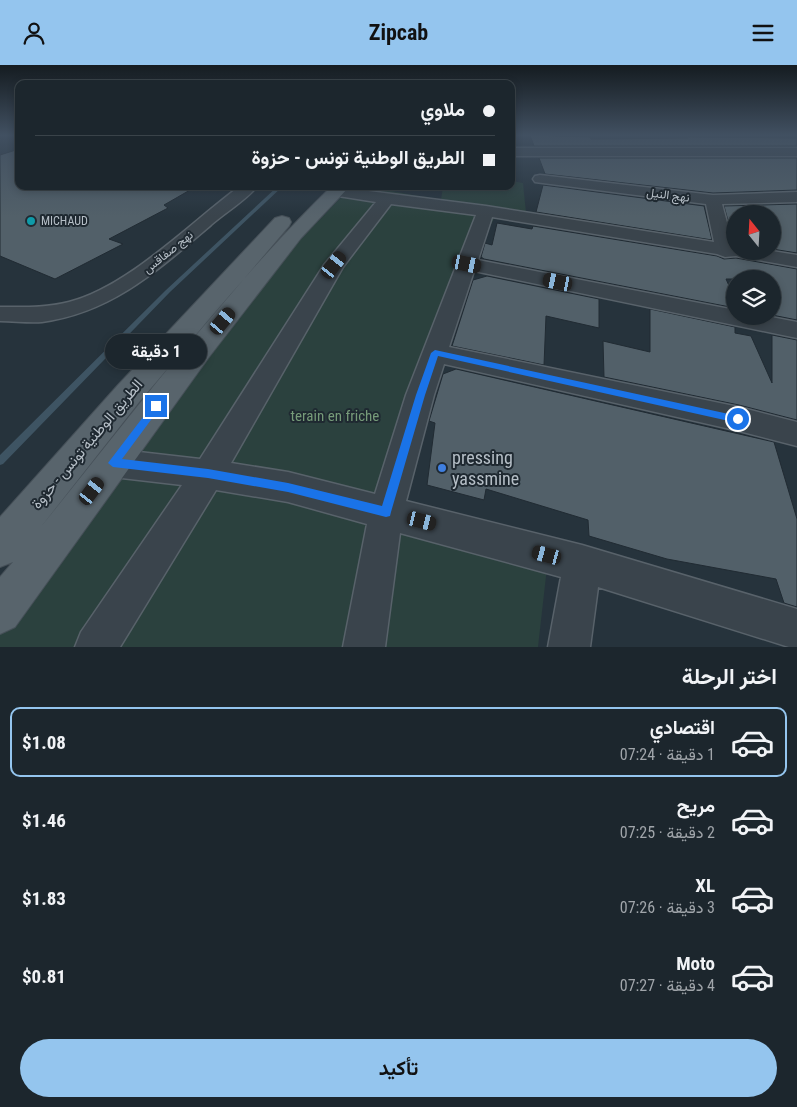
<!DOCTYPE html>
<html lang="ar">
<meta charset="utf-8">
<style>
body{margin:0;font-family:"Roboto Condensed",Vazirmatn,sans-serif;background:#293239;color:#f1f3f6;direction:rtl;height:100vh;display:flex;flex-direction:column;font-size:19px;white-space:nowrap}
*{box-sizing:border-box;margin:0}
p{font-size:16px;color:#a0a5aa}
.icon{flex:none;width:28px;height:28px;fill:none;stroke:currentColor;stroke-width:2;stroke-linecap:round;stroke-linejoin:round}
.map{position:relative;height:582px;overflow:hidden;direction:ltr}
.drawer{display:flex;flex-direction:column;background:#1c262d;flex:1}
.drawer>*{flex:none}
.hud{position:absolute;left:15px;top:15px;width:500px;height:110px;border-radius:10px;box-shadow:0 2px 8px #0003,0 0 0 1px #3a4349;direction:rtl;display:grid;align-content:center;height:110px;padding:0 20px;background:#1c262d}
.needle{width:32px;rotate:342deg}
.tools{position:absolute;left:726px;top:140px;display:grid;gap:10px}
.tools a{display:grid;place-items:center;width:55px;height:55px;border-radius:50%;background:#1c262d;box-shadow:0 2px 8px #0003,0 0 0 1px #3a4349;font-size:25px}
.end{position:absolute;width:22px;height:22px;margin:-11px;border:6px solid #1a73e8;background:#fff;box-shadow:0 0 0 2px #fff}
.from{border-radius:50%}
.bubble{position:absolute;height:35px;border-radius:18px;background:#1c262d;box-shadow:0 2px 8px #0003,0 0 0 1px #3a4349;font-size:16px;font-weight:700;line-height:35px;text-align:center;direction:rtl}
.car{position:absolute;width:15px;height:30px;margin:-15px -8px;border-radius:6px;box-shadow:0 0 4px 1px #0007;background:linear-gradient(#222 24%,#8ab4d8 0 40%,#222 0 76%,#8ab4d8 0 86%,#222 0)}
.hud b{display:flex;align-items:center;gap:18px;height:48px;font-size:19px}
.hud b+b{border-top:1px solid #3a4349}
.hud i{width:12px;height:12px;background:#f1f3f6}
ul{padding:0;list-style:none}
li{display:flex;align-items:center;gap:15px;height:70px;margin:0 10px 8px;padding:0 10px;border:2px solid transparent;border-radius:10px}
li div{flex:1}
li b{display:block;font-size:19px}
li em{font-style:normal;font-weight:700}
li.active{border-color:#94c5ee}
li>.icon{width:45px;height:45px;stroke-width:1.5}
h2{padding:0 20px;font-size:22px;line-height:60px}
.button{display:flex;gap:10px;margin-top:auto;padding:10px 20px}
.button a{flex:1;height:58px;border-radius:30px;background:#94c5ee;color:#111;font-size:20px;font-weight:700;line-height:58px;text-align:center}
header{display:flex;justify-content:space-between;align-items:center;height:65px;padding:0 20px;background:#94c5ee;color:#111;font-size:22px;font-weight:700}
.map>svg:first-child{display:block}
.green{fill:#2b413e}
.lines{fill:none;stroke-linecap:round;stroke-linejoin:round}
.stream{fill:#3e5463;fill-rule:evenodd}
.building{fill:#526069;stroke:#212b33}
.minor-casing{stroke:#58626a;stroke-width:3}
.primary-casing{stroke:#465058;stroke-width:2}
.minor{fill:#3a444c;fill-rule:evenodd}
.primary{fill:#58646c;fill-rule:evenodd}
.route{fill:#1a73e8}
.culture-dot{fill:#0f9aa8;stroke:#1f2931;stroke-width:2}
.shop-dot{fill:#3f7fe0;stroke:#1f2931;stroke-width:2}
.labels{text-anchor:middle;stroke-width:4;stroke-linejoin:round;paint-order:stroke}
.far-street-label{font-size:12px;fill:#b6bfc7;stroke:#1f2931}
.far-poi-label{font-size:12px;fill:#b6bfc7;stroke:#1f2931;text-anchor:start}
.park-label{font-size:15px;fill:#769b79;stroke:#1f2931}
.street-label{font-size:15px;fill:#b6bfc7;stroke:#1f2931}
.near-poi-label{font-size:18px;fill:#b6bfc7;stroke:#1f2931;text-anchor:start}
</style>
<header><svg class="icon" aria-label="menu" viewBox="0 0 24 24"><path d="M4 6h16M4 12h16M4 18h16"/></svg>Zipcab<svg class="icon" aria-label="person" viewBox="0 0 24 24"><circle cx="12" cy="8" r="4"/><path d="M4 21q1-7 8-7t8 7"/></svg></header>
<div class="map">
<svg width="797" height="582" viewBox="0 0 797 582">
<rect width="100%" height="100%" fill="#26333c"/>
<polygon class="green" points="511,116 523,118 527,157 495,152 448,240 401,437 550,476 538,582 0,582 0,558 221,271 301,174 352,121 364,121 441,135 443,121 511,121"/>
<g class="lines">
<polygon class="stream" points="278,121 283,121 170,227 3,399 0,400 0,390 166,225"/>
</g>
<g class="building">
<polygon points="530,70 590,72 591,74 688,73 686,72 797,73 797,81 534,81"/>
<polygon points="19,84 19,121 197,121 164,140 168,143 109,174 123,179 55,214 0,191 0,90"/>
<polygon points="539,93 797,93 797,125 713,128 545,109"/>
<polygon points="543,120 704,141 712,175 536,147"/>
<polygon points="797,139 797,188 772,184 772,149 735,149 734,178 724,141"/>
<polygon points="497,158 532,164 533,161 717,191 724,194 736,193 797,204 797,255 772,250 772,214 726,214 735,234 735,243 484,194 481,192 485,178 492,180"/>
<polygon points="487,211 599,234 599,263 546,251 544,300 452,281 473,215"/>
<polygon points="650,244 735,262 735,268 751,271 772,318 772,270 797,275 797,355 739,340 604,312 603,276 650,287"/>
<polygon points="456,304 774,377 797,454 797,542 784,538 776,514 667,494 589,471 588,455 486,424 484,435 427,420 435,358 429,356 443,309"/>
</g>
<g class="lines">
<g class="minor-casing">
<g id="minor">
<rect x="511" y="83" width="286" height="8"/>
<path d="M540,110L713,130L797,127V137L722,139L733,180H735V186H772L797,190V202L736,191L725,192L717,189L492,152L478,195L735,245V251H766L797,257V273L474,206L449,282L739,342L797,357V381L739,366L444,299L434,330L406,436L582,480L797,544V582H789L598,522L590,582H548L561,512L400,468L385,582H343L367,459L288,437L216,425L120,582H75L81,567L182,420L113,412L102,408L97,398L102,388L113,384L200,394L324,200L376,137L332,130L329,127L332,124L337,122L486,141L714,177L706,139L535,117L533,114L535,111ZM391,139L476,150L406,330L375,429L288,407L231,398L343,202Z"/>
<path d="M240,121H257C249,133 223,149 211,160C158,205 113,247 42,257C28,258 14,256 0,256V242C24,242 46,243 69,237C128,222 190,158 240,121Z"/>
</g>
</g>
<g class="primary-casing">
<path id="primary" d="M332,121H350L301,173L209,292L15,562L0,569V512L13,497L0,502V452L118,320L275,153L282,151L289,153L291,157L289,161L140,336L40,463C134,347 225,225 332,121Z"/>
</g>
<use href="#minor" class="minor"/>
<use href="#primary" class="primary"/>
</g>
<linearGradient id="sky" x2="0" y2="1"><stop stop-color="#151c21"/><stop offset="0.46" stop-color="#415061"/><stop offset="1" stop-color="#415061" stop-opacity="0"/></linearGradient>
<rect width="797" height="152" fill="url(#sky)"/>
<polygon class="route" points="435,285 738,351 743,354 738,358 438,291 425,330 391,447 390,451 386,452 288,427 208,413 113,402 108,398 153,339 159,339 159,344 122,394 208,404 288,418 382,441 416,330 431,288"/>
<circle class="culture-dot" cx="31" cy="156" r="5"/>
<circle class="shop-dot" cx="442" cy="403" r="5"/>
<g class="labels">
<g class="far-street-label">
<text transform="translate(668 130) rotate(7)" y="4">نهج النيل</text>
<text transform="translate(168 187) rotate(-39)" y="4">نهج صفاقس</text>
</g>
<g class="far-poi-label">
<text x="41" y="160">MICHAUD</text>
</g>
<g class="park-label">
<text x="335" y="356">terain en friche</text>
</g>
<g class="street-label">
<text transform="translate(87 379) rotate(-50)" y="5">الطريق الوطنية تونس - حزوة</text>
</g>
<g class="near-poi-label">
<text x="452" y="399">pressing<tspan x="452" dy="21">yassmine</tspan></text>
</g>
</g>
</svg>
<div class="tools">
<a><svg class="needle" viewBox="-14 -14 28 28"><path d="M0-13l5 13h-10z" fill="#e53935"/><path d="M0 13l5-13h-10z" fill="#a0a5aa"/></svg></a>
<a><svg class="icon" aria-label="layers" viewBox="0 0 24 24"><path d="M12 4l9 5-9 5-9-5zM3 14l9 5 9-5"/></svg></a>
</div>
<i class="end from" style="left:738px;top:354px"></i>
<i class="end" style="left:156px;top:341px"></i>
<div class="bubble" style="left:105px;top:269px;width:102px">1 دقيقة</div>
<i class="car" style="left:467px;top:199px;rotate:102deg"></i>
<i class="car" style="left:334px;top:200px;rotate:38deg"></i>
<i class="car" style="left:558px;top:217px;rotate:282deg"></i>
<i class="car" style="left:223px;top:256px;rotate:40deg"></i>
<i class="car" style="left:92px;top:426px;rotate:37deg"></i>
<i class="car" style="left:422px;top:456px;rotate:104deg"></i>
<i class="car" style="left:547px;top:490px;rotate:285deg"></i>
<div class="hud">
<b><i class="from"></i>ملاوي</b>
<b><i></i>الطريق الوطنية تونس - حزوة</b>
</div>
</div>
<section class="drawer">
<h2>اختر الرحلة</h2>
<ul>
<li class="active"><svg class="icon" aria-label="car" viewBox="0 0 24 24"><path d="M5 17H2v-5l4-1 3-4h7l3 4 3 1v5h-3M9 17h6M6 11h13"/><circle cx="7" cy="17" r="2"/><circle cx="17" cy="17" r="2"/></svg><div><b>اقتصادي</b><p>1 دقيقة · 07:24</p></div><em>$1.08</em></li>
<li><svg class="icon" aria-label="car" viewBox="0 0 24 24"><path d="M5 17H2v-5l4-1 3-4h7l3 4 3 1v5h-3M9 17h6M6 11h13"/><circle cx="7" cy="17" r="2"/><circle cx="17" cy="17" r="2"/></svg><div><b>مريح</b><p>2 دقيقة · 07:25</p></div><em>$1.46</em></li>
<li><svg class="icon" aria-label="car" viewBox="0 0 24 24"><path d="M5 17H2v-5l4-1 3-4h7l3 4 3 1v5h-3M9 17h6M6 11h13"/><circle cx="7" cy="17" r="2"/><circle cx="17" cy="17" r="2"/></svg><div><b>XL</b><p>3 دقيقة · 07:26</p></div><em>$1.83</em></li>
<li><svg class="icon" aria-label="car" viewBox="0 0 24 24"><path d="M5 17H2v-5l4-1 3-4h7l3 4 3 1v5h-3M9 17h6M6 11h13"/><circle cx="7" cy="17" r="2"/><circle cx="17" cy="17" r="2"/></svg><div><b>Moto</b><p>4 دقيقة · 07:27</p></div><em>$0.81</em></li>
</ul>
<div class="button"><a>تأكيد</a></div>
</section>
